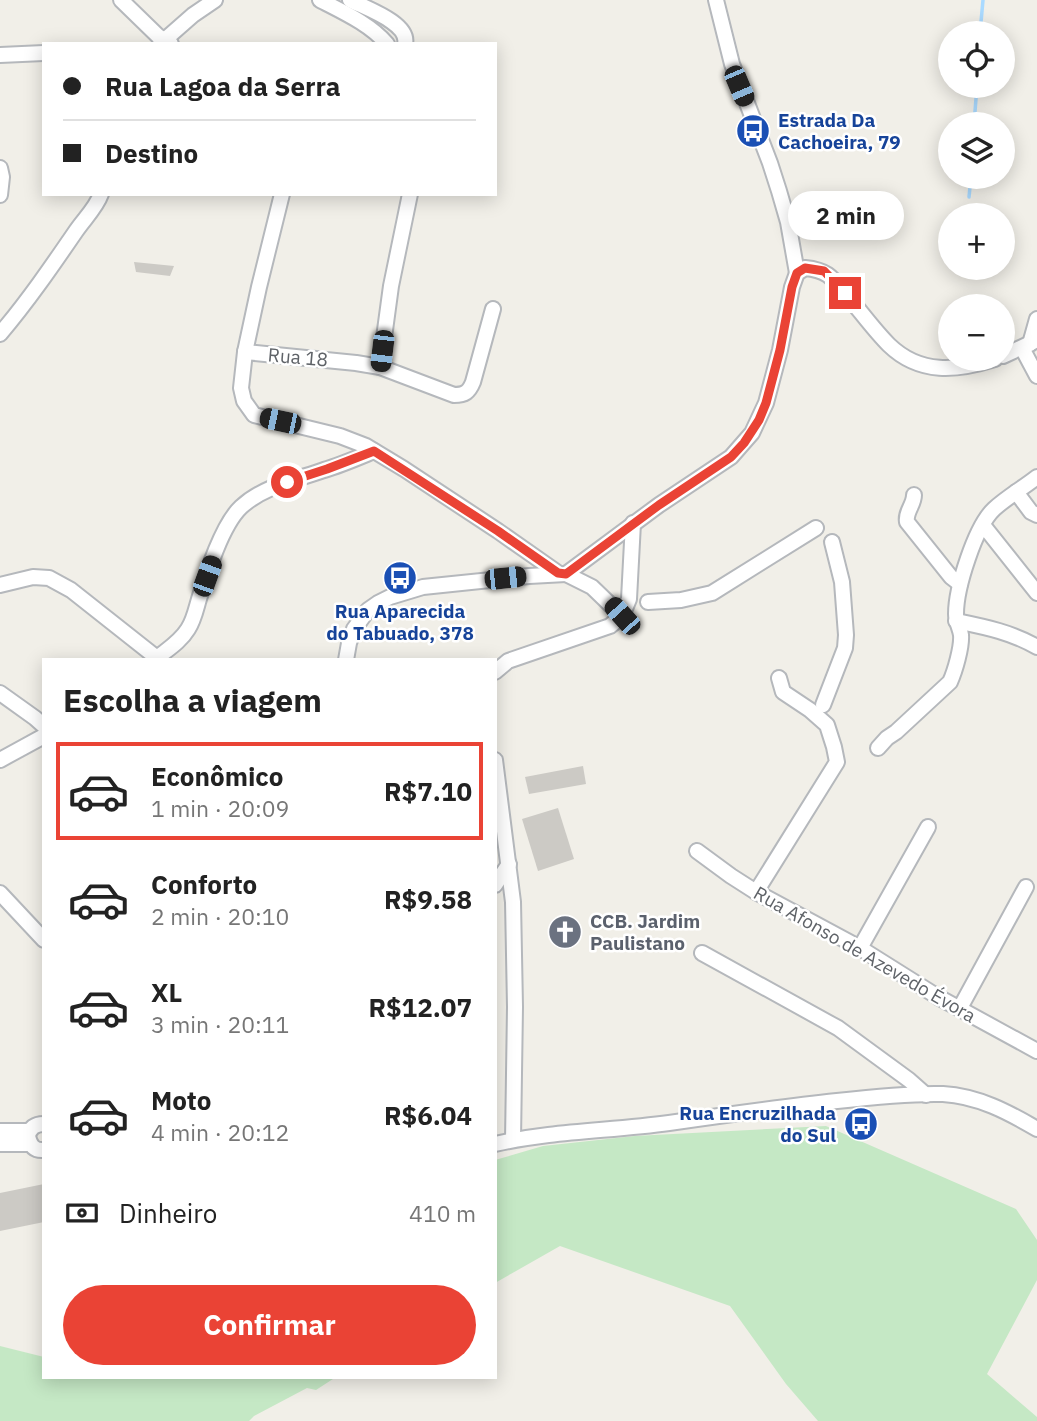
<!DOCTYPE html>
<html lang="pt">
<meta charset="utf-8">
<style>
body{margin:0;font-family:"IBM Plex Sans",sans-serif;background:#f2f2f2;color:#222;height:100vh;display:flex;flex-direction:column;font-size:26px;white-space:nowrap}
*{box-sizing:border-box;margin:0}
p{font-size:23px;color:#767676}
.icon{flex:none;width:38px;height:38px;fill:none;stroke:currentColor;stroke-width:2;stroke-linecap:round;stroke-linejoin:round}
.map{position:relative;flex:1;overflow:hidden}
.sheet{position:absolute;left:42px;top:658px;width:455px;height:721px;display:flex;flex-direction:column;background:#fff;border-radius:0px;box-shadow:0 4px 18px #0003}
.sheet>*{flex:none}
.banner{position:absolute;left:42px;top:42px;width:455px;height:154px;border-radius:0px;box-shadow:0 4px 18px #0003;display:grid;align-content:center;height:154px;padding:0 21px;background:#fff}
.controls{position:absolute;left:938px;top:21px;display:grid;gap:14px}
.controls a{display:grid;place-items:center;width:77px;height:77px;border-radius:50%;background:#fff;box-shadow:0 4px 18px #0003;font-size:35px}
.end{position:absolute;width:32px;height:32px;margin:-16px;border:9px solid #ea4335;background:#fff;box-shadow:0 0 0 4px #fff}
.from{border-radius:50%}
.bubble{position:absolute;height:49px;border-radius:24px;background:#fff;box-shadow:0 4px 18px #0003;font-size:23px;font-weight:800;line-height:49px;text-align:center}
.car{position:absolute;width:21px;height:42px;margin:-21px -10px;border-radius:9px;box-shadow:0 0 5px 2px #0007;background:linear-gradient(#222 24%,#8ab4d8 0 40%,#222 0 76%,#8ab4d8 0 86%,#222 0)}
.banner b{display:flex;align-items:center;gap:24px;height:66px;font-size:26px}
.banner b+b{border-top:2px solid #e0e0e0}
.banner i{width:18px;height:18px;background:#222}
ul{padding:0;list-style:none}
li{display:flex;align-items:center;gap:21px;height:98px;margin:0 14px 10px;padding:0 7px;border:4px solid transparent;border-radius:0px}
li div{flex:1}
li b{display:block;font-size:26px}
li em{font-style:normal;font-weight:800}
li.selected{border-color:#ea4335}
li>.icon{width:63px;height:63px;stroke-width:1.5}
h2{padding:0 21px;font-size:32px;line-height:84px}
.pay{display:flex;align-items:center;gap:18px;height:77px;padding:0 21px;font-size:26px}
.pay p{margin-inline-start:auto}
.button{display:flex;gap:14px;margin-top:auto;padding:14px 21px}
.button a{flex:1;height:80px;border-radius:42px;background:#ea4335;color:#fff;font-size:28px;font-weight:800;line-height:80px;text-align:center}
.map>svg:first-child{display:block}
.green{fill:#c5e8c5}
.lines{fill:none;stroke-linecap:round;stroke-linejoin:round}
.stream{stroke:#aadaff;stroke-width:3.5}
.building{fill:#cccac5}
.minor-casing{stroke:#b5b8bc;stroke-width:18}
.minor{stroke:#fff;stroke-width:14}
.route{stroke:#ea4335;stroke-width:9}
.labels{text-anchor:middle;stroke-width:5;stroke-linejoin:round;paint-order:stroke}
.transit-label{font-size:19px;font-weight:bold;fill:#164399;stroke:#fff;text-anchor:start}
.street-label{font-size:19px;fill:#5f6368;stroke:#fff}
.worship-label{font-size:19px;font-weight:bold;fill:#5b616d;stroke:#fff;text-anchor:start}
</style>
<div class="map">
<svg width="1037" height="1421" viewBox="0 0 1037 1421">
<rect width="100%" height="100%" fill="#f1efe8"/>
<g class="green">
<polygon points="826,1126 1016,1209 1037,1240 1037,1280 987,1374 1037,1417 1037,1421 818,1421 786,1384 730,1306 560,1246 495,1283 495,1160 543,1146 635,1136"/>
<polygon points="0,1346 44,1357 44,1377 336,1377 316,1390 307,1388 254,1416 249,1421 0,1421"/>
</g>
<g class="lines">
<g class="stream">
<polyline points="980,33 983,0"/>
<polyline points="974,124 977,86"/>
<polyline points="969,197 971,177"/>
</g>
</g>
<g class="building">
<polygon points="134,262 174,266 170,276 136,272"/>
<polygon points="583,766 586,784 529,794 525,777"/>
<polygon points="558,808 574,859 538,871 522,819"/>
<polygon points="44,1184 44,1222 0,1231 0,1193"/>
</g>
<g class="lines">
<g class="minor-casing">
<g id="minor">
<polyline points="121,0 158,36 171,44"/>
<path d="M320,0C343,12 370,24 387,44"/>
<path d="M350,0C365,8 410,23 405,44"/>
<polyline points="716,0 732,64 770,163 779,191 788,222 797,273"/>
<polyline points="160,44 193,15 215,0"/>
<polyline points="0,55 44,53"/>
<polyline points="0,168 2,177 0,195"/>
<polyline points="282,194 259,287 245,352 241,388 244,401 254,415 340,436 366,446 404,469 498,531 558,573"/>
<path d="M0,334C28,301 52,266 76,231C84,219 96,208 101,194"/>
<polyline points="1030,344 1037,319"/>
<polyline points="1022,348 1037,376"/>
<path d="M245,352L356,363L380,367L454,395C465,395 469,392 473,382L493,309"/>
<polyline points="1003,356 1037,340"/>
<polyline points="380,367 391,286 410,194"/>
<polyline points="1016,492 1031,512 1037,515"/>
<path d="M914,495C914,505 905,512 907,522L951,577L960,584"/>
<polyline points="983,525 1037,593"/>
<polyline points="566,574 592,587 622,616"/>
<path d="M0,585L33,577L49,578L71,590L157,658C168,649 180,642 188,629C194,620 196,609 199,599C207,573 222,525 241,507C264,486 296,480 324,470C341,465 357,458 374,451"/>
<polyline points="648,602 681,600 712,593 816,528"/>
<path d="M956,621C985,627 1011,632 1037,647"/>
<path d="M346,660L349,643L354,629L368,610L378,603L390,597L423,587L529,576L566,574L659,505L731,457L752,433L766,403L780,350L792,287L797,273L805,268C826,270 831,276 844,292C859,309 873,329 889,345C920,375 957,371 995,359"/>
<polyline points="495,672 508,661 610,626 622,616 629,599 633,523"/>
<polyline points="0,693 35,718 44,726"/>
<polyline points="823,705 845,648 846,635 842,582 832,542"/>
<path d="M878,748L887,738L896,732L950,682C955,671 962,647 961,635C960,628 956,622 956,614C956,588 975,527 994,509C1007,497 1023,488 1037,477"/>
<polyline points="0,760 44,736"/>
<polyline points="495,760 513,902 515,1007 513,1140"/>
<polyline points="697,851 731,876 756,892 860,948 938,997 1037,1051"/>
<polyline points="495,885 509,864"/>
<polyline points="756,892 837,762 834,747 827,725 810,710 783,692 779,678"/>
<polyline points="0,893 44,940"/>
<polyline points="860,948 928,827"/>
<polyline points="702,953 838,1028 909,1080 926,1095"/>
<polyline points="960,1008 1026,887"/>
<path d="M44,1124C35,1124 30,1128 28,1136C30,1145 34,1151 44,1150"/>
<polyline points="0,1131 29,1131"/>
<polyline points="0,1144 30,1144"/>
<path d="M495,1144C552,1131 611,1131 669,1123C725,1115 781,1107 837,1101C872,1097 909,1093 943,1094C978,1096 1008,1112 1037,1129"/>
</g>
</g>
<use href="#minor" class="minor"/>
</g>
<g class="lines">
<polyline class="route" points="287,482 327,469 374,451 498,531 558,573 566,574 659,505 731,457 744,443 759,420 766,403 780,350 792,287 797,273 805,268 824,271 845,293"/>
</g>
<defs>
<g id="bus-disc" transform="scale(1.75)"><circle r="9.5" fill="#1a4fb4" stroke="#fff"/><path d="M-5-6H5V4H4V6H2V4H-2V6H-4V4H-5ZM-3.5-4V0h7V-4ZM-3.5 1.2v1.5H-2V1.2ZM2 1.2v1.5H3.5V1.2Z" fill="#fff"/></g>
<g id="church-disc" transform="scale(1.75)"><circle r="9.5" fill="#6b7280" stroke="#fff"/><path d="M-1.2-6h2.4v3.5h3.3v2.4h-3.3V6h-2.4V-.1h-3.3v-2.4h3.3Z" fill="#fff"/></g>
</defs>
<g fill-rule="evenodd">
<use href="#bus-disc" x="753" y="131"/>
<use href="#bus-disc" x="400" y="578"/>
<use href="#church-disc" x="565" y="932"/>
<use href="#bus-disc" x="861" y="1124"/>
</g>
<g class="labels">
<g class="transit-label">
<text x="778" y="127">Estrada Da<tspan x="778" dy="22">Cachoeira, 79</tspan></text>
<text x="400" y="618" text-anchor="middle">Rua Aparecida<tspan x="400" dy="22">do Tabuado, 378</tspan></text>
<text x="836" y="1120" text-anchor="end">Rua Encruzilhada<tspan x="836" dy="22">do Sul</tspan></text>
</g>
<g class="street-label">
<text transform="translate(298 357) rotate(5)" y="7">Rua 18</text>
<text transform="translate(865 954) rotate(30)" y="7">Rua Afonso de Azevedo Évora</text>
</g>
<g class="worship-label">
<text x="590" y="928">CCB. Jardim<tspan x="590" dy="22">Paulistano</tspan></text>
</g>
</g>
</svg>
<div class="controls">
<a><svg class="icon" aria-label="locate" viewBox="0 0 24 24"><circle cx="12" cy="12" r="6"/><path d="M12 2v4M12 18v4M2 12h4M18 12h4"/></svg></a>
<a><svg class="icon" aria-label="layers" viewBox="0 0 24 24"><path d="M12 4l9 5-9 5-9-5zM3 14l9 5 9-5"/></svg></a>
<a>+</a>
<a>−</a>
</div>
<i class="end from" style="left:287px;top:482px"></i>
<i class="end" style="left:845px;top:293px"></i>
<div class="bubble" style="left:788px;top:191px;width:116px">2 min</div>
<i class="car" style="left:739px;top:86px;rotate:157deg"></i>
<i class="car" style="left:382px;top:351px;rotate:187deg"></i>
<i class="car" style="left:280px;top:421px;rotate:282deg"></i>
<i class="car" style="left:207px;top:576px;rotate:20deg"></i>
<i class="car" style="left:505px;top:578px;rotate:84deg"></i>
<i class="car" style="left:622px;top:616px;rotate:318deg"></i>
<div class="banner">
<b><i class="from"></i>Rua Lagoa da Serra</b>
<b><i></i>Destino</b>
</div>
<section class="sheet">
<h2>Escolha a viagem</h2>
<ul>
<li class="selected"><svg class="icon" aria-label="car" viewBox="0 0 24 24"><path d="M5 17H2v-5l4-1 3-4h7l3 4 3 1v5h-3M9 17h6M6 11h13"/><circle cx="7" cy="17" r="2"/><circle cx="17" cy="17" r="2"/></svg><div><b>Econômico</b><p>1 min · 20:09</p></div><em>R$7.10</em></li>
<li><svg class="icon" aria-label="car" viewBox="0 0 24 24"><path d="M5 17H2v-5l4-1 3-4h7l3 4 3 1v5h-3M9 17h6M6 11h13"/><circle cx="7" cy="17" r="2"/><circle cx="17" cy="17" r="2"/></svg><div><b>Conforto</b><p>2 min · 20:10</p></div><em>R$9.58</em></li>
<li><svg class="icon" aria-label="car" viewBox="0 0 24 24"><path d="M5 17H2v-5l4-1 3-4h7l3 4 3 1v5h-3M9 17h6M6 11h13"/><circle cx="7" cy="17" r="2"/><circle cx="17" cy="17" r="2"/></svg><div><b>XL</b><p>3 min · 20:11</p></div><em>R$12.07</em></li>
<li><svg class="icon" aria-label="car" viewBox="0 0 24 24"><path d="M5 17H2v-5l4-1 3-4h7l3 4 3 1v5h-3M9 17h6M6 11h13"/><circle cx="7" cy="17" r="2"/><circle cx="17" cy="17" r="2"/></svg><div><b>Moto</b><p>4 min · 20:12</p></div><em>R$6.04</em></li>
</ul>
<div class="pay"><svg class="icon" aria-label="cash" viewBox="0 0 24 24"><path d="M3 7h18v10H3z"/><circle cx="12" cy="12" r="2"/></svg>Dinheiro<p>410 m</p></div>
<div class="button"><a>Confirmar</a></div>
</section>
</div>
